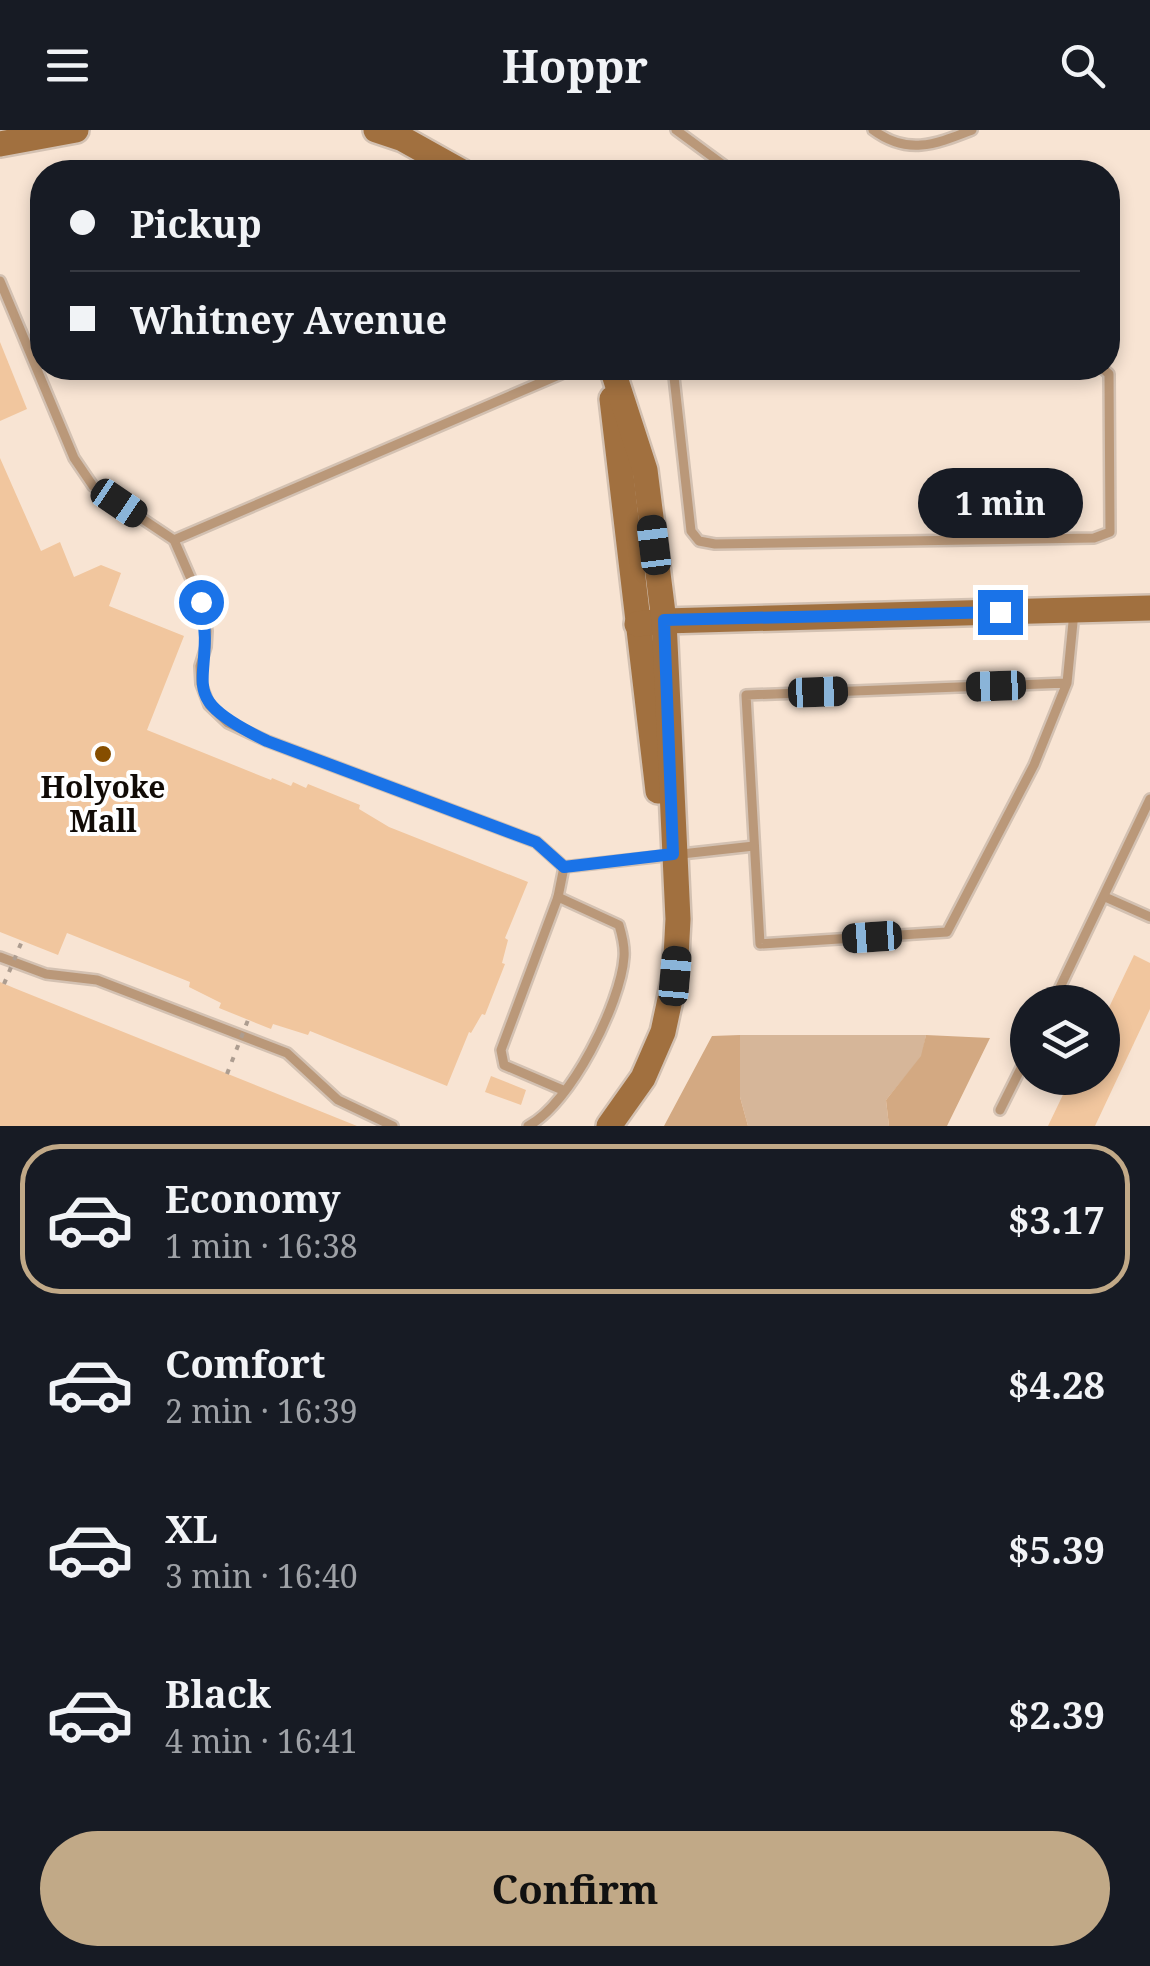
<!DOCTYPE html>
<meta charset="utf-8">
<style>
body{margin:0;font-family:"Noto Serif",serif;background:#242831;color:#f1f3f6;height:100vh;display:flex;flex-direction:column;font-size:38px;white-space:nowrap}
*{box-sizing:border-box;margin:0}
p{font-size:32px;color:#9ea1a6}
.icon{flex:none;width:55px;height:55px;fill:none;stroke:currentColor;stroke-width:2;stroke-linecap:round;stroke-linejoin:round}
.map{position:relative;height:996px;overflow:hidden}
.details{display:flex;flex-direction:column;background:#171b24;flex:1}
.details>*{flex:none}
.banner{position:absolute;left:30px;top:30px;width:1090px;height:220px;border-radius:40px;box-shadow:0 5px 15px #0003;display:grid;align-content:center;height:220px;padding:0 40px;background:#171b24}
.fabs{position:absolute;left:1010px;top:855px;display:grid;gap:20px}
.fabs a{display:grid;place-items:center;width:110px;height:110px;border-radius:50%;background:#171b24;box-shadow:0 5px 15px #0003;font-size:50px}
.end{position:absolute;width:45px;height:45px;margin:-22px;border:12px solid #1a73e8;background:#fff;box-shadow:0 0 0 5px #fff}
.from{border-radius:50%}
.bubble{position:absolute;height:70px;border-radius:35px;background:#171b24;box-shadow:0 5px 15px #0003;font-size:32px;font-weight:700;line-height:70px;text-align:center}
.car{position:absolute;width:30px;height:60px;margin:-30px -15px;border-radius:12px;box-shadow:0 0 8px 2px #0007;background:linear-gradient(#222 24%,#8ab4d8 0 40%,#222 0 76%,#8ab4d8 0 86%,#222 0)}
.banner b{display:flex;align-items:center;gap:35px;height:95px;font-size:38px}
.banner b+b{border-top:2px solid #363941}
.banner i{width:25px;height:25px;background:#f1f3f6}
ul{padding:18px 0 0;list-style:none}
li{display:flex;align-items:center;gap:30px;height:150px;margin:0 20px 15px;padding:0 20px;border:5px solid transparent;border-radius:40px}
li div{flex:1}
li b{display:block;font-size:38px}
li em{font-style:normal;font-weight:700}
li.selected{border-color:#c1a987}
li>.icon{width:90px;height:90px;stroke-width:1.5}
.button{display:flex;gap:20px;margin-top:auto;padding:20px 40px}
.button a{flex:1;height:115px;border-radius:60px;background:#c1a987;color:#111;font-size:40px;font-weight:700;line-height:115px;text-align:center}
header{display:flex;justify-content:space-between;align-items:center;height:130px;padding:0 40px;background:#171b24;font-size:45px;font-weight:700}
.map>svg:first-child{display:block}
.green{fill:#d6b699}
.forest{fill:#d3a982}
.building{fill:#f1c69e}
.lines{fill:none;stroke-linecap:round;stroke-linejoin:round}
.lane-casing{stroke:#d3c1b2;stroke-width:14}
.secondary-casing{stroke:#d3c1b2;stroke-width:30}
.lane{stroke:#ba9879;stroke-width:9}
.secondary{stroke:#a1703f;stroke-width:25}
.path-bridge{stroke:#ad9d90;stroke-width:4;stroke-dasharray:5 8;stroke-linecap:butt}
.route{stroke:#1a73e8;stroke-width:12}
.poi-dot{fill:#864e00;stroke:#fff;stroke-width:4}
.labels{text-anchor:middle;stroke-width:8;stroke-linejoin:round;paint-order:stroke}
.poi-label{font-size:30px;font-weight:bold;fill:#110b06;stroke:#fff}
</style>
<header><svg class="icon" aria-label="menu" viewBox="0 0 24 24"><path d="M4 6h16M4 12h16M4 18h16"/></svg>Hoppr<svg class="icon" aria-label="search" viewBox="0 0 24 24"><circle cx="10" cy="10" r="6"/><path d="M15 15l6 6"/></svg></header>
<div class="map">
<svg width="1150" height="996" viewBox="0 0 1150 996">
<rect width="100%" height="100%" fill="#f8e4d3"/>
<polygon class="green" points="740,905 926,905 922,926 886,970 889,996 748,996 740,967"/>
<g class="forest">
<polygon points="740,905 740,967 748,996 664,996 712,906"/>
<polygon points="926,905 990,908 947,996 889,996 886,970 921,926"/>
</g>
<g class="building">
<polygon points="0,212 27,279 0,291"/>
<polygon points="0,328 41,421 60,412 74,447 101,435 121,443 109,476 184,506 147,600 271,650 272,648 291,656 293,652 306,658 308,654 360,675 359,679 389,697 528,752 505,808 508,810 502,833 505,834 485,885 482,884 471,903 469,902 447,956 310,901 308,905 273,894 271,899 219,878 221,873 189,857 190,852 67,803 58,825 0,802"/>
<polygon points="1134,825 1150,833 1150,879 1095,996 1048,996 1071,948 1102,948 1102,892"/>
<polygon points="0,852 14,858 357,996 0,996"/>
<polygon points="491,946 526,960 521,975 485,962"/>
</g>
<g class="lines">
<g class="lane-casing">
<g id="lane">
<polyline points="676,0 733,42"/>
<path d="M873,0C908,26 936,14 972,0"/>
<polyline points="0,151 74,328 93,356 174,410 201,472 207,501 206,517 200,536 201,554 209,575 228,593 267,611 536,712 564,737 754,716"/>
<polyline points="673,238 691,401 699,411 715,414 1094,408 1110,402 1109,244 1102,238"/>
<polyline points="673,238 710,238"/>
<polyline points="174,410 575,238"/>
<polyline points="1067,553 1034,635 947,802 760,814 746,565 1067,553 1074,482"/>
<polyline points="558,767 564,737"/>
<polyline points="1105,767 1150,787"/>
<polyline points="0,827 46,844 97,850 287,923 338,970 393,996"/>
<polyline points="1053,872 1150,669"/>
<polyline points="1000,980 1028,924"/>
<path d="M528,996C570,975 621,873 624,827C625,816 622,805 619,795L558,767L501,920L504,935L565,961"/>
</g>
</g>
<g class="secondary-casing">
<g id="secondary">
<polyline points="376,0 403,9 462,42"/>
<polyline points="0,14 76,0"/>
<polyline points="612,269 658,661"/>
<polyline points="637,494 664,491 1150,478"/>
<polyline points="609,996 643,948 663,902 675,846 678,789 664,491 645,340 612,238"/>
</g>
</g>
<use href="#lane" class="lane"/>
<use href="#secondary" class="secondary"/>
<g class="path-bridge">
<polyline points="4,854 22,811"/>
<polyline points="227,944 248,890"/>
</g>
</g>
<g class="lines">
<path class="route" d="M201,472C218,555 167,563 267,611L536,712L564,737L673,724L664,490L1000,482"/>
</g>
<circle class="poi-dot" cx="103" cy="624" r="10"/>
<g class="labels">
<g class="poi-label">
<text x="103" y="668">Holyoke<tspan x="103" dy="34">Mall</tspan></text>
</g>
</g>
</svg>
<div class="fabs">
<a><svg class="icon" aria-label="layers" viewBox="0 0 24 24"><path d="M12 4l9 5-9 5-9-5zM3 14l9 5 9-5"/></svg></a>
</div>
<i class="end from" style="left:201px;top:472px"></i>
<i class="end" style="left:1000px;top:482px"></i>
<div class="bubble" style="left:918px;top:338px;width:165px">1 min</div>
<i class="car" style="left:119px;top:373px;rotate:124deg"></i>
<i class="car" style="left:654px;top:415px;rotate:353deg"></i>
<i class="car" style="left:996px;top:556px;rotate:268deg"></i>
<i class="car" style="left:818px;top:562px;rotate:88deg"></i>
<i class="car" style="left:872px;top:807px;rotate:266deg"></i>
<i class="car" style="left:675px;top:846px;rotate:5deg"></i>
<div class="banner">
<b><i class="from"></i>Pickup</b>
<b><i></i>Whitney Avenue</b>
</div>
</div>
<section class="details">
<ul>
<li class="selected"><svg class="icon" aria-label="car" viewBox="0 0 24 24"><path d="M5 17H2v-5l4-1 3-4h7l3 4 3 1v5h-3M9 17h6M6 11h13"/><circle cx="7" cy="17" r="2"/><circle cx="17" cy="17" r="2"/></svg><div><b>Economy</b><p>1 min · 16:38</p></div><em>$3.17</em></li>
<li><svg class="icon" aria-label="car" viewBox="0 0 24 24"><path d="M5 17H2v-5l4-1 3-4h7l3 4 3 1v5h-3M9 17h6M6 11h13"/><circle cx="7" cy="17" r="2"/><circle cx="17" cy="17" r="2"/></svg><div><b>Comfort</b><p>2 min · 16:39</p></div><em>$4.28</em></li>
<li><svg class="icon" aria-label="car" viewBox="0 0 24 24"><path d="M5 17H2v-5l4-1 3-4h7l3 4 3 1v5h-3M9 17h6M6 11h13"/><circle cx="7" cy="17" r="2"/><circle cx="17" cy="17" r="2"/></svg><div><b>XL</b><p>3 min · 16:40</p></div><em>$5.39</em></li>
<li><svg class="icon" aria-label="car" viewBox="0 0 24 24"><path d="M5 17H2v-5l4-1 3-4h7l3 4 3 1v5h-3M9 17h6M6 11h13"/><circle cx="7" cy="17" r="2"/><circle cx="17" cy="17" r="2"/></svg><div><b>Black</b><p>4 min · 16:41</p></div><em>$2.39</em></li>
</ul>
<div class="button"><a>Confirm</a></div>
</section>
